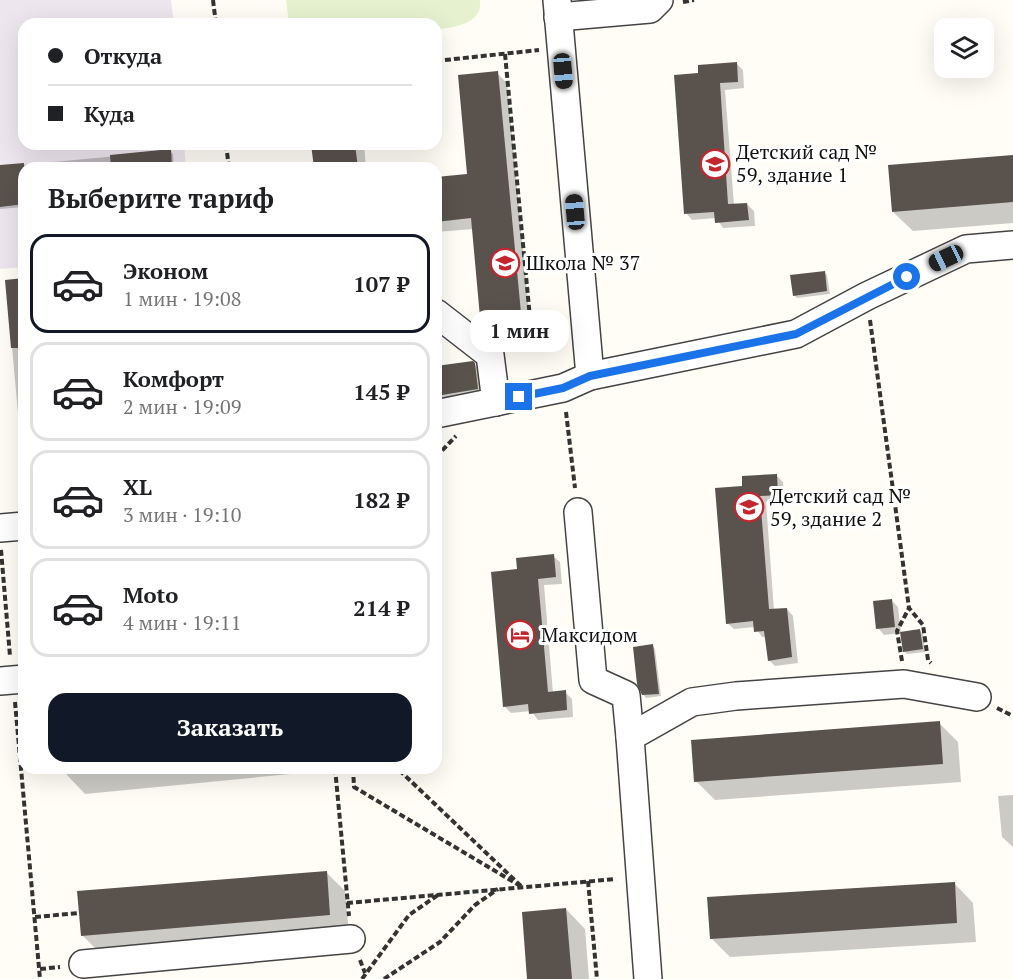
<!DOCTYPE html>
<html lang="ru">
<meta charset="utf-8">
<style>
body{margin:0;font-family:"PT Serif",serif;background:#f6f6f6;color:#202124;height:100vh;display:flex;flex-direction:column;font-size:22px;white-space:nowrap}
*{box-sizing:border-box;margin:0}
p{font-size:20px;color:#757577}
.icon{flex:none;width:33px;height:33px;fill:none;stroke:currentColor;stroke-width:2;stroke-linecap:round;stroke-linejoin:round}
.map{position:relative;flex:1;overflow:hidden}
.drawer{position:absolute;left:18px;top:162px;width:424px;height:612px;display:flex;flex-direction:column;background:#fff;border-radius:18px;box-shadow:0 6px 24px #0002}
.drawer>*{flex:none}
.hud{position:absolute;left:18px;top:18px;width:424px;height:132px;border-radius:18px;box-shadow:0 6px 24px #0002;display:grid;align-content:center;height:132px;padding:0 30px;background:#fff}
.fabs{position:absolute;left:934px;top:18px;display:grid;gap:12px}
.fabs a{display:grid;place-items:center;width:60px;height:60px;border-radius:12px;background:#fff;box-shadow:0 6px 24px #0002;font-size:30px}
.end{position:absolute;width:27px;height:27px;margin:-14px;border:8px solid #1a73e8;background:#fff;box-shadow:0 0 0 3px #fff}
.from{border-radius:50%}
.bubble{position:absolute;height:42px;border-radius:18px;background:#fff;box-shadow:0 6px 24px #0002;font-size:20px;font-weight:600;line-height:42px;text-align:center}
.car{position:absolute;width:18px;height:36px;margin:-18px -9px;border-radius:8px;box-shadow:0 0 4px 2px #0007;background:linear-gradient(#222 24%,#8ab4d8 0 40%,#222 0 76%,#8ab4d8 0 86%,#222 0)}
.hud b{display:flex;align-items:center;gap:21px;height:57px;font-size:22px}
.hud b+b{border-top:2px solid #e0e0e0}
.hud i{width:15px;height:15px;background:#202124}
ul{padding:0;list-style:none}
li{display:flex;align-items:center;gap:18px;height:99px;margin:0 12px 9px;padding:0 18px;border:3px solid #e0e0e0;border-radius:18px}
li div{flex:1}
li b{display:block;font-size:22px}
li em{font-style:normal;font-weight:600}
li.active{border-color:#111827}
li>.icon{width:54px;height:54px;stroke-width:1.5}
h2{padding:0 30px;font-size:27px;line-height:72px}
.primary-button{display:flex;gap:12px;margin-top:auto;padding:12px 30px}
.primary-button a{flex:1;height:69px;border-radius:18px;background:#111827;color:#fff;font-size:24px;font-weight:600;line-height:69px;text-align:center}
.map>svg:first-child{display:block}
.industrial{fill:#eee6ef}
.pitch{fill:#e6f2cf}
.shadow{fill:#0003}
.building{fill:#5a524d}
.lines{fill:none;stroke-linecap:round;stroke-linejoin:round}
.minor-casing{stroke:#444;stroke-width:30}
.path{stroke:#333;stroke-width:4;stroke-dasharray:6 3;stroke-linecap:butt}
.minor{stroke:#fff;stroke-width:27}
.route{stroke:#1a73e8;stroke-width:8}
.labels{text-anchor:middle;stroke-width:6;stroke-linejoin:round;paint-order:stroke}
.poi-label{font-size:20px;fill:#111;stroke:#fff;text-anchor:start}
</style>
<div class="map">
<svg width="1013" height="979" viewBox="0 0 1013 979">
<rect width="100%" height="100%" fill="#fffdf5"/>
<polygon class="industrial" points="0,0 171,0 174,24 24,24 24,144 184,144 186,168 24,168 24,267 0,269"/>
<path class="pitch" d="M286,0H480C483,24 453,28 437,29L436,24H289Z"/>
<g class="shadow">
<polygon points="736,63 743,70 744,88 725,90 734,205 747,204 754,211 755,226 723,228 716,218 692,220 686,213 699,74"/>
<polygon points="497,73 507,83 530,322 492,326 482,316 473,229 436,232 436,179 469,175"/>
<polygon points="313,144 364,144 366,168 315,168"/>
<polygon points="170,151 173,154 174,168 24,168 24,207 0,209 0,167"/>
<polygon points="1013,157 1013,223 913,231 893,212"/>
<polygon points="824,272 827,275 830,294 797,298 794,295"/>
<polygon points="24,280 24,449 21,446 6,281"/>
<polygon points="472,363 478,368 481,392 436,399 436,367"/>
<polygon points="776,475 783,482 784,501 766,502 774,610 787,609 793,616 798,663 775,666 769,660 766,637 762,637 755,627 734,629 727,623 744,487"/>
<polygon points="553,556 560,562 562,584 544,585 553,693 565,692 572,699 573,717 538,720 531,711 511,713 504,706 518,570"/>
<polygon points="891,600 898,607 901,633 884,635 878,628"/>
<polygon points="920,631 923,634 925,652 907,654 904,651"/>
<polygon points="652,646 655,649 661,696 646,698 643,694"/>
<polygon points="939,723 958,742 961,782 715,800 696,781"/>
<polygon points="65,768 332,768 332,770 85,794 66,774"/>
<polygon points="1013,795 1013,847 1002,837 998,796"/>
<polygon points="326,872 345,891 349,934 101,954 82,935"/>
<polygon points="954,883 973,903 976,942 730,957 711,938"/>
<polygon points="566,909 585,929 589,979 529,979"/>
</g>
<g class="building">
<polygon points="737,62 738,82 720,83 728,204 747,203 749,220 715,223 714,212 684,214 674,75 698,73 698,65"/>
<polygon points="498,71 521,313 480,317 471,218 436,222 436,177 467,174 458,75"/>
<polygon points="311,144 355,144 358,168 314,168"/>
<polygon points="171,149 172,168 111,168 110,155"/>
<polygon points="1013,155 1013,202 892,212 888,165"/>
<polygon points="24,163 24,204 0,207 0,165"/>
<polygon points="825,271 827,291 793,296 790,275"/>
<polygon points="24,278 24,348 11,348 5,280"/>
<polygon points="473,361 475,363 478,389 436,396 436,366"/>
<polygon points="777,474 778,495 760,496 769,609 787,608 792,657 768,661 764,631 754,632 753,621 726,624 715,488 742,486 742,476"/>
<polygon points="554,554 556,577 538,579 548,692 566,690 567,710 529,714 528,704 503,707 491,572 517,569 516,558"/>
<polygon points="892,599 895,627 876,629 873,601"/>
<polygon points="920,629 923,649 903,652 900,632"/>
<polygon points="653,644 659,694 642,695 637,684 633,647"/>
<polygon points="940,721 943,764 694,782 691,740"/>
<polygon points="327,871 330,915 81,936 77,891"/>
<polygon points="955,882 957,923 710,939 707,897"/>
<polygon points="566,908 572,979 527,979 522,912"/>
</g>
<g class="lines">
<g class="minor-casing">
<g id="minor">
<polyline points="557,0 590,376"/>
<polyline points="558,17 650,9 659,0"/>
<polyline points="436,313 490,355 496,402"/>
<polyline points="436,414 563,388 590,376 796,334 867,296 966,249 1013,245"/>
<polyline points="578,512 593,680 626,695 630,737"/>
<polyline points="0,528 24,526"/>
<polyline points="0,681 24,679"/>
<polyline points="83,964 351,939"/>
<polyline points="648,979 630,737 692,702 736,696 904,684 977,697"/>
</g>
</g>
<g class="path">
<polyline points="213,0 216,24"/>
<polyline points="683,2 694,0"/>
<polyline points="505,54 530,318 514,349"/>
<polyline points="436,61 539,50"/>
<polyline points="226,144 229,168"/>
<polyline points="870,320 909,608 923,625 928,660 931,663"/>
<polyline points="566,412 575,488"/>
<polyline points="436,457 456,436"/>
<polyline points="1,550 10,656"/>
<polyline points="902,661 897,631 909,608"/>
<polyline points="15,702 40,979"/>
<polyline points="997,708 1013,716"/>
<polyline points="335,768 349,916"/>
<polyline points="353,768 354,787 522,887 397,768"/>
<polyline points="588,881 597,979"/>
<polyline points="347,903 616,879"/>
<polyline points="35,917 79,913"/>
<polyline points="360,960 365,973"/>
<polyline points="40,969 60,967"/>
<polyline points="362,979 409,915 438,895"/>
<polyline points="384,979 440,942 475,905 498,889"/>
</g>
<use href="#minor" class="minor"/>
</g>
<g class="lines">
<polyline class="route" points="519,397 563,388 590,376 796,334 907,277"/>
</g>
<defs>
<g id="school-ring" transform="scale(1.5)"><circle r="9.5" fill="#fff" stroke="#c4262e" stroke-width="1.5"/><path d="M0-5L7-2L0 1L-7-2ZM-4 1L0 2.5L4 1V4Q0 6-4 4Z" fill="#c4262e"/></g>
<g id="hotel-ring" transform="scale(1.5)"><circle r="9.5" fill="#fff" stroke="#c4262e" stroke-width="1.5"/><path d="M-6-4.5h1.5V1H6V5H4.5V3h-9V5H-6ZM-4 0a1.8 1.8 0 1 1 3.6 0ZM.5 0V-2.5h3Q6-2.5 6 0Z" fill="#c4262e"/></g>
</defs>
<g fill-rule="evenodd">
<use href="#school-ring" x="715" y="164"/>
<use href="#school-ring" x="505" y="263"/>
<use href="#school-ring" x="749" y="507"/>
<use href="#hotel-ring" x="520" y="635"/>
</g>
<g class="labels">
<g class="poi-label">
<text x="736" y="159">Детский сад №<tspan x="736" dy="23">59, здание 1</tspan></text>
<text x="526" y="270">Школа № 37</text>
<text x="770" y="503">Детский сад №<tspan x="770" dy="23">59, здание 2</tspan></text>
<text x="541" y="642">Максидом</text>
</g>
</g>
</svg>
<div class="fabs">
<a><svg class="icon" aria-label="layers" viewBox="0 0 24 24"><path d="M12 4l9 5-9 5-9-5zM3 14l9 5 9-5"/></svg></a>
</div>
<i class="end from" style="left:907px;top:277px"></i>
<i class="end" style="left:519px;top:397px"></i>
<div class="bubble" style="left:470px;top:310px;width:99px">1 мин</div>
<i class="car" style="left:563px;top:71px;rotate:175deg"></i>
<i class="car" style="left:575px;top:212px;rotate:355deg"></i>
<i class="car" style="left:946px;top:258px;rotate:245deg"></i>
<div class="hud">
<b><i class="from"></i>Откуда</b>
<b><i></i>Куда</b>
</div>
<section class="drawer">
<h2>Выберите тариф</h2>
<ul>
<li class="active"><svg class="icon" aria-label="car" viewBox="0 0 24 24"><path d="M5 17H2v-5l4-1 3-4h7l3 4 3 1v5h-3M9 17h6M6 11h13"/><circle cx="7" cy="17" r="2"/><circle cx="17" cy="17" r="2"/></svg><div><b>Эконом</b><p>1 мин · 19:08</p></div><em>107 ₽</em></li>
<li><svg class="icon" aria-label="car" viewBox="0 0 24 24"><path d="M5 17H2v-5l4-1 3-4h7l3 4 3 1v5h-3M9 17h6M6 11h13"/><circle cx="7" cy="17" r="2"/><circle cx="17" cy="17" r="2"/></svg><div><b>Комфорт</b><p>2 мин · 19:09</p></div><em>145 ₽</em></li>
<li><svg class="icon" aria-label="car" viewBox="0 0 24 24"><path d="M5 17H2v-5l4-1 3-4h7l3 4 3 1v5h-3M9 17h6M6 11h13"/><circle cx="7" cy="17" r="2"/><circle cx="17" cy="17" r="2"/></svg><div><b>XL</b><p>3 мин · 19:10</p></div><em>182 ₽</em></li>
<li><svg class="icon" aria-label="car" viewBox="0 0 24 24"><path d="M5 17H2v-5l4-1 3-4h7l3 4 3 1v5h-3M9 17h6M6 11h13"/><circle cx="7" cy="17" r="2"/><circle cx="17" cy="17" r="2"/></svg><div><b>Moto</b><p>4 мин · 19:11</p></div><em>214 ₽</em></li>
</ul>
<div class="primary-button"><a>Заказать</a></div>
</section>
</div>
